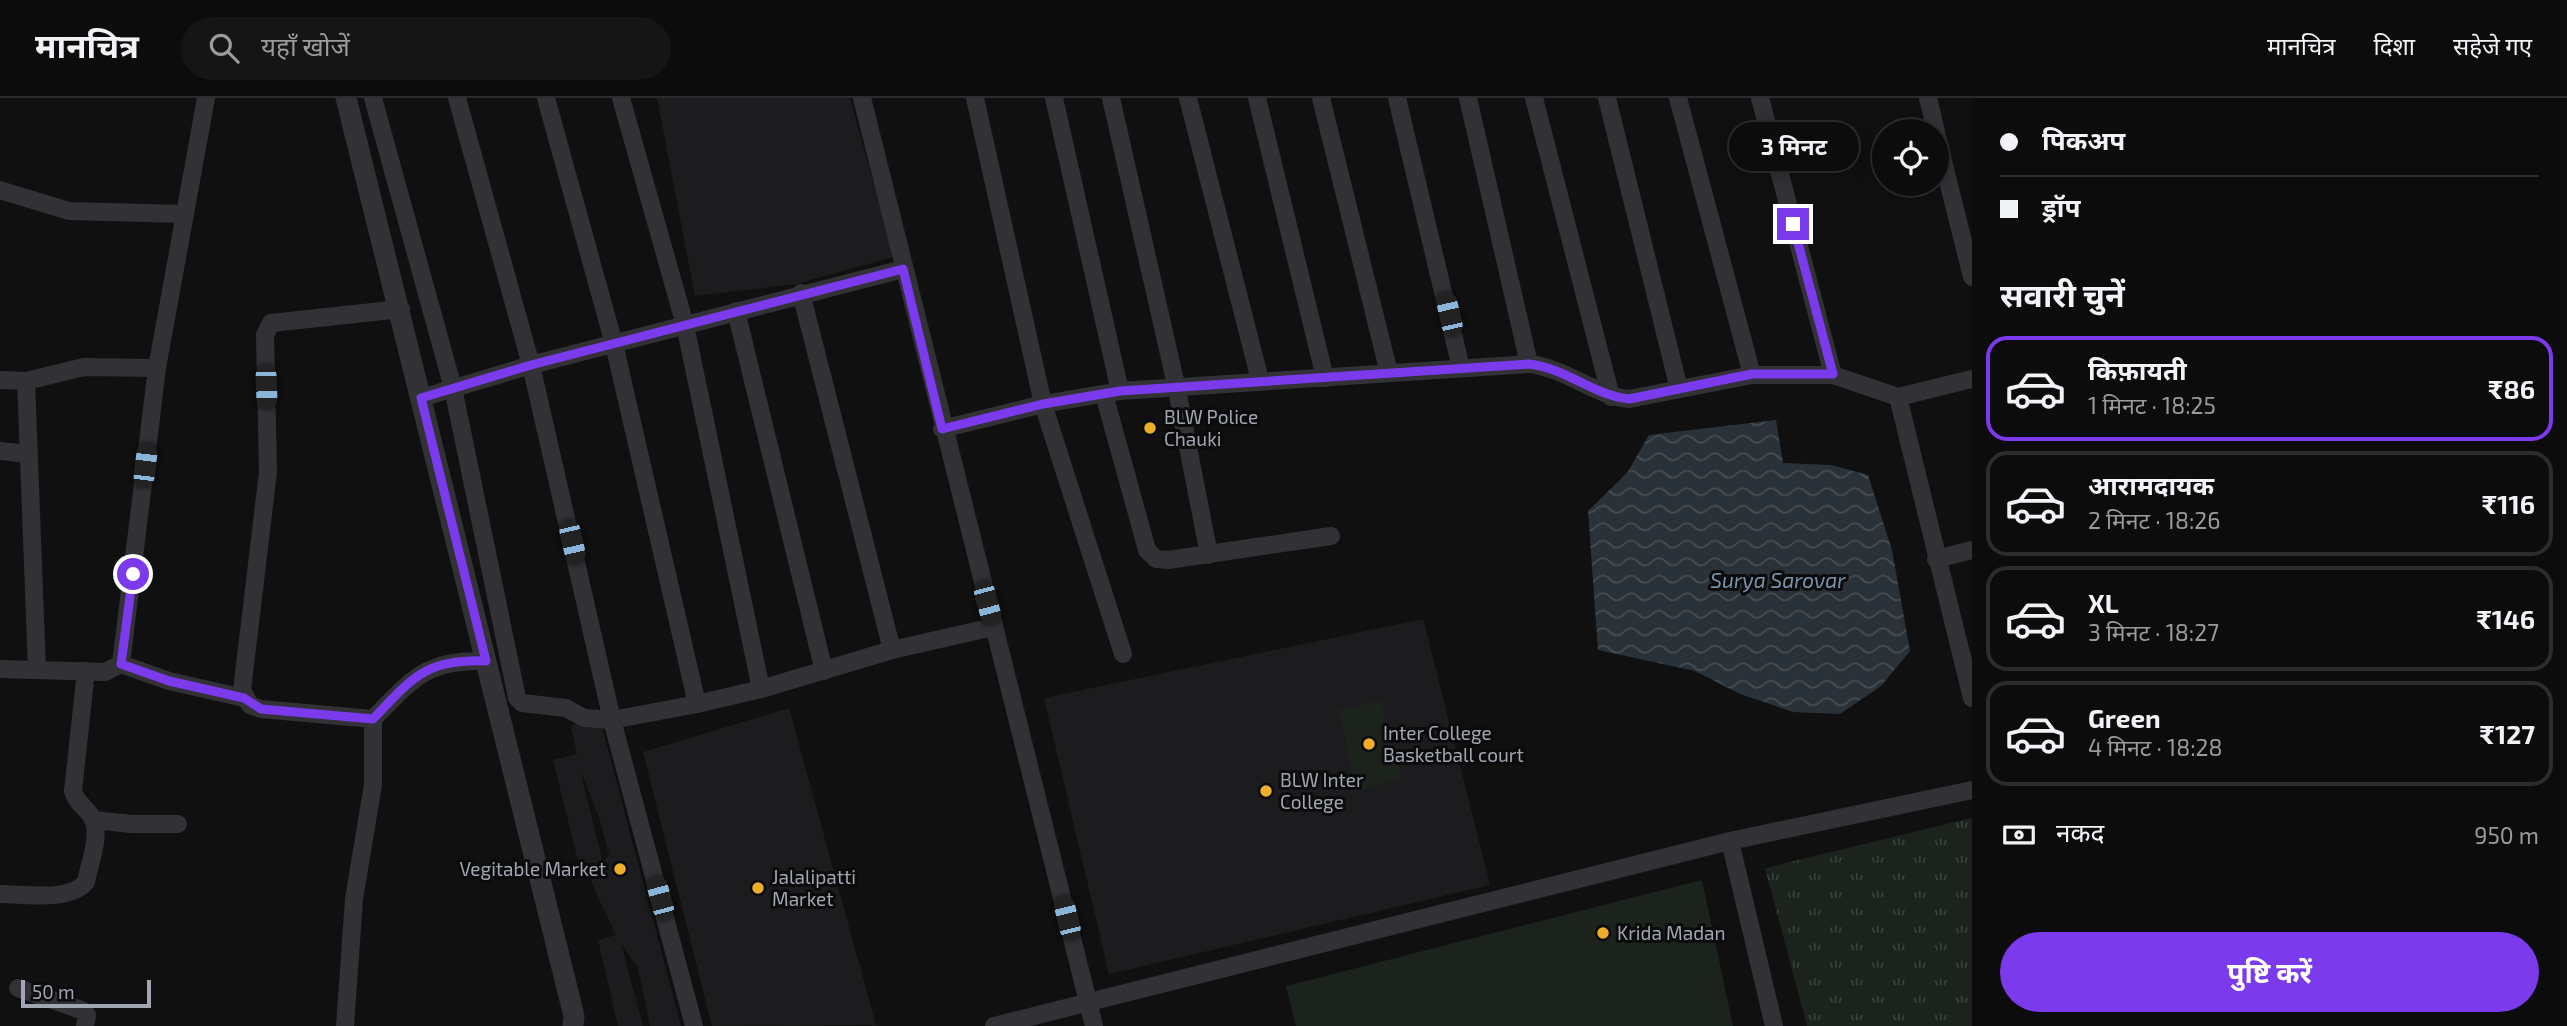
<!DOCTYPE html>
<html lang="hi">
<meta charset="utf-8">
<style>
body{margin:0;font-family:"Exo 2","Noto Sans Devanagari",sans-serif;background:#151516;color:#f1f3f6;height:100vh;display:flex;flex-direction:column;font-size:26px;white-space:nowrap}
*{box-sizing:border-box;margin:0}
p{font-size:23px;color:#9a9b9d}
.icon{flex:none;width:38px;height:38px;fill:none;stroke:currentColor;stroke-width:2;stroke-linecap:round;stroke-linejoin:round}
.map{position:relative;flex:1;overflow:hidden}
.sheet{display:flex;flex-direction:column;background:#0c0c0d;width:595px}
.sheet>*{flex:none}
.guide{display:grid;align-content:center;height:154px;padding:0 28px;background:#0c0c0d}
.fabs{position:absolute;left:1872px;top:21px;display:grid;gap:14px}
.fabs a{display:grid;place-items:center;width:77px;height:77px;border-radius:50%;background:#0c0c0d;box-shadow:0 4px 18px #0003,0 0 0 2px #2c2c2e;font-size:35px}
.scale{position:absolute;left:21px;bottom:18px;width:130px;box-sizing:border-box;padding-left:7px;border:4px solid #a1a6b2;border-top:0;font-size:19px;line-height:24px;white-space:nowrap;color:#a1a6b2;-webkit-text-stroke:5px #0b0b0c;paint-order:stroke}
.end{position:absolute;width:32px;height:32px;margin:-16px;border:9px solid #7c3aed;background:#fff;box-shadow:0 0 0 4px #fff}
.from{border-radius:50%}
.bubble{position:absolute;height:49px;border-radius:24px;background:#0c0c0d;box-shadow:0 4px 18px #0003,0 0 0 2px #2c2c2e;font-size:23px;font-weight:700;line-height:49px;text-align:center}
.car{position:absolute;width:21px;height:42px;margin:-21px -10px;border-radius:9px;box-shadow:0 0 5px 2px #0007;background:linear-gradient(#222 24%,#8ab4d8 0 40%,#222 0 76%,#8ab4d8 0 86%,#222 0)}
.guide b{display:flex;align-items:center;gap:24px;height:66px;font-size:26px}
.guide b+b{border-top:2px solid #2c2c2e}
.guide i{width:18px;height:18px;background:#f1f3f6}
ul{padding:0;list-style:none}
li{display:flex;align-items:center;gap:21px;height:105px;margin:0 14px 10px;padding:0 14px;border:4px solid #2c2c2e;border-radius:21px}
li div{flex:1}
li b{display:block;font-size:26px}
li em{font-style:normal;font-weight:700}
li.active{border-color:#7c3aed}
li>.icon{width:63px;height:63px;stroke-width:1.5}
h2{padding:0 28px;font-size:32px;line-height:84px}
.pay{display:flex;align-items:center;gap:18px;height:77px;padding:0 28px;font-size:26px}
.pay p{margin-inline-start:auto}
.primary-button{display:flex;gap:14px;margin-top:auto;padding:14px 28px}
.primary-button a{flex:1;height:80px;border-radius:42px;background:#7c3aed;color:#fff;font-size:28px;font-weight:700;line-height:80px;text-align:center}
header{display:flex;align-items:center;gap:42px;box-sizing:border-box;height:98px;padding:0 35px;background:#0c0c0d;border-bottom:2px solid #2c2c2e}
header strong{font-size:33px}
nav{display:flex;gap:38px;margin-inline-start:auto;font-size:24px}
.search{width:490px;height:63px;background:#151516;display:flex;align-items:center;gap:18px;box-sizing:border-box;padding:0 24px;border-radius:38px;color:#9a9b9d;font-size:26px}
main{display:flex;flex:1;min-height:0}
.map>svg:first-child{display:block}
.built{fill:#1c1c1e;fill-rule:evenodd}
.grass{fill:#1c231d}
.park{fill:url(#park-tufts)}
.water{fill:url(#water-waves)}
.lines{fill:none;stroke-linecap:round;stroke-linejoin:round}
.minor{stroke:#313136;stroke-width:18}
.tertiary{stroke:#313136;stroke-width:21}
.route{stroke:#7c3aed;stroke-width:9}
.poi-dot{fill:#edae2b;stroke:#0b0b0c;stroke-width:2.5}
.labels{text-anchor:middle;stroke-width:6;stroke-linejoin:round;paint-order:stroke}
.poi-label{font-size:19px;fill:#a1a6b2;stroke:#0b0b0c;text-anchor:start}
.water-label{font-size:21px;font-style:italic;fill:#7893ad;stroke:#0b0b0c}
</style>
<header>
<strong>मानचित्र</strong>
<div class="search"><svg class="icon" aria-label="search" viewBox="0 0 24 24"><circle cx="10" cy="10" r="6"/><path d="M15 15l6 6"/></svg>यहाँ खोजें</div>
<nav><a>मानचित्र</a><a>दिशा</a><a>सहेजे गए</a></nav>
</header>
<main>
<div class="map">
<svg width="1972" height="928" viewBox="0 0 1972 928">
<defs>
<pattern id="park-tufts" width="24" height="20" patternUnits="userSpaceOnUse" patternTransform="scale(1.75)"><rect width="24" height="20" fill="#1c231d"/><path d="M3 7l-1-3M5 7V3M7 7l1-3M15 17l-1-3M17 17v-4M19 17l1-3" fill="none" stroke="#3a403b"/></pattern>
<pattern id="water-waves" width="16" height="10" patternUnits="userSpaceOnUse" patternTransform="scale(1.75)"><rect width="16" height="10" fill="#2a3239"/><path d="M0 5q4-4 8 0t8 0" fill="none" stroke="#464d53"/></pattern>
</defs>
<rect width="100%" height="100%" fill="#101011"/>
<g class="built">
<polygon points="657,0 850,0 894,159 796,186 695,198"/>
<polygon points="1423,521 1490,787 1109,876 1044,600"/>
<path d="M597,610L681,928H650L638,870L621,845L643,928H618L598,842L616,837L591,784L603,766L580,771L553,662L577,656L571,629ZM580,671L600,722L609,757L603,765Z"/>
<polygon points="789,610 876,927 712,928 643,654"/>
</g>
<g class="grass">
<polygon points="1381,602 1401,681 1356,693 1339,612"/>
<polygon points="1702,782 1733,928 1296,928 1286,888"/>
</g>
<polygon class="park" points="1972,720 1972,928 1807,928 1765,770"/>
<polygon class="water" points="1776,322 1783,365 1831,367 1868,377 1892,452 1910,553 1881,588 1840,616 1793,614 1740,596 1695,573 1598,552 1588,413 1627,375 1649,337"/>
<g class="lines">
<g class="minor">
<polyline points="373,0 453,290 517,600 522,605 566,610 584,620 612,622 697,606 614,246 546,0"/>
<polyline points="457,0 531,267 612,622 694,928"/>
<polyline points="621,0 685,227 761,591"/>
<polyline points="862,0 1094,928"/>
<polyline points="975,0 1043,306 1123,556"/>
<polyline points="1054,0 1120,293"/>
<polyline points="1111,0 1176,287 1209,457"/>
<polyline points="1188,0 1260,282"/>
<polyline points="1257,0 1325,280"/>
<polyline points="1321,0 1389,275"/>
<polyline points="1397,0 1461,270"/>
<polyline points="1468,0 1529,266"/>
<polyline points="1534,0 1611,299"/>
<polyline points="1607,0 1679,291"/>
<polyline points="1678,0 1752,277"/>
<polyline points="1760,0 1833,277"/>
<polyline points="1928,0 1936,33"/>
<polyline points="1937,39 1972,179"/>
<polyline points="0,92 69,113 184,116"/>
<polyline points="801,195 892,552"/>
<polyline points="736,213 824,573"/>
<polyline points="1972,281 1898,299 1972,600"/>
<polyline points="0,282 26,283 84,269 157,270"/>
<polyline points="26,283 37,572"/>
<polyline points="1104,296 1147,452 1156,461 1168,462 1331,438"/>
<polyline points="421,300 531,267 903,171"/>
<path d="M942,331L1043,306L1120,293L1529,266C1566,270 1593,297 1629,301L1752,277H1833L1898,299"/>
<polyline points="0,353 29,356"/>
<polyline points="1936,461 1972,452"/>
<polyline points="121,566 169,583 244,600"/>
<polyline points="0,571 105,574 121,566 157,270 206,0"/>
<polyline points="697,606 761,591 892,552 993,529"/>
<path d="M373,621C413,580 427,561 486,563"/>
<polyline points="93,722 132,726 178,726"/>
<polyline points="1730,743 1774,928"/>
<path d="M0,796C24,796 70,804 86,784C89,767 101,737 93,721C87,710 76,705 73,693L86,573"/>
<polyline points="18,890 84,913 87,917 85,928"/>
<polyline points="345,928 354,801 373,687 373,621 261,611 250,607 242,592 268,374 265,237 271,225 401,211"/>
<polyline points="994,928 1730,743 1972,692"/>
</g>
<polyline class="tertiary" points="346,0 574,918 573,928"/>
</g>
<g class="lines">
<path class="route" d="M133,476L121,566L169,583L244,600L261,611L373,621C413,579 426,561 486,563L421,300L531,267L903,171L942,331L1043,306L1120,293L1529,266C1566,270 1593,297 1629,301L1752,276H1833L1793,126"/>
</g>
<g class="poi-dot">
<circle cx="1150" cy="330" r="7"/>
<circle cx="1369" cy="646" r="7"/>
<circle cx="1266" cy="693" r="7"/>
<circle cx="620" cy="771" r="7"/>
<circle cx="758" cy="790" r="7"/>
<circle cx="1603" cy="835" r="7"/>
</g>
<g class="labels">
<g class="poi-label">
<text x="1164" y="326">BLW Police<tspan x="1164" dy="22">Chauki</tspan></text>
<text x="1383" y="642">Inter College<tspan x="1383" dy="22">Basketball court</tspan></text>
<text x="1280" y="689">BLW Inter<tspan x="1280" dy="22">College</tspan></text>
<text x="606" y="778" text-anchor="end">Vegitable Market</text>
<text x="772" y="786">Jalalipatti<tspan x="772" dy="22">Market</tspan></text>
<text x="1617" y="842">Krida Madan</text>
</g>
<g class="water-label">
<text x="1778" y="490">Surya Sarovar</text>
</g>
</g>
</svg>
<div class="fabs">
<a><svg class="icon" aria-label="locate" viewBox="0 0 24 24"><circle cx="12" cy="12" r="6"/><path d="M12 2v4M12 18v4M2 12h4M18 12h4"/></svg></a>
</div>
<div class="scale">50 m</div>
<i class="end from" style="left:133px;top:476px"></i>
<i class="end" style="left:1793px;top:126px"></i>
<div class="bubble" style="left:1729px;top:24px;width:130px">3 मिनट</div>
<i class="car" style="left:1449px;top:216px;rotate:347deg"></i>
<i class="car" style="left:266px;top:289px;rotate:178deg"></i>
<i class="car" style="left:145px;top:367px;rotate:7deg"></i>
<i class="car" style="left:572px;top:444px;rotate:167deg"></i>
<i class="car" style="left:987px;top:505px;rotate:165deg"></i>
<i class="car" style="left:660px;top:800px;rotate:345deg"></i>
<i class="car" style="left:1067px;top:820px;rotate:346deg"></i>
</div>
<section class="sheet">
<div class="guide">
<b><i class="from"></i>पिकअप</b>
<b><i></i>ड्रॉप</b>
</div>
<h2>सवारी चुनें</h2>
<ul>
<li class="active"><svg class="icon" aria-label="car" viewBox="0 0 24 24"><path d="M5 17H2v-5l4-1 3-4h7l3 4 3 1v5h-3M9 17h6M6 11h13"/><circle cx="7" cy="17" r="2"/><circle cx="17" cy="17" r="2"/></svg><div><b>किफ़ायती</b><p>1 मिनट · 18:25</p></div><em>₹86</em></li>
<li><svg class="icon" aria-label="car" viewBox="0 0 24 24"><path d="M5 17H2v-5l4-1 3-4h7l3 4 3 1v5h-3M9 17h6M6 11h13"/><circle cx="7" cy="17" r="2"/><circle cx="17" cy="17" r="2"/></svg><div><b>आरामदायक</b><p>2 मिनट · 18:26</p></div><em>₹116</em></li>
<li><svg class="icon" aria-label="car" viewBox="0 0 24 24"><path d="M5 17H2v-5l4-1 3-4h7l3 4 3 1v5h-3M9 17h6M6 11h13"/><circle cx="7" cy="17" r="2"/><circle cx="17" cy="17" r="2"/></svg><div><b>XL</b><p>3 मिनट · 18:27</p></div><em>₹146</em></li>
<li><svg class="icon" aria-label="car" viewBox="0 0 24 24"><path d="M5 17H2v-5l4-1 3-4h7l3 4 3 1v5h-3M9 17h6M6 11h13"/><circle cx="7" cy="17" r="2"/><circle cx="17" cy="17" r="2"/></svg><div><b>Green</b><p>4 मिनट · 18:28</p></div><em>₹127</em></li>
</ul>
<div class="pay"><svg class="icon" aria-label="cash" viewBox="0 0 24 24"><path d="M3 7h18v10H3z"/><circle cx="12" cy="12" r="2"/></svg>नकद<p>950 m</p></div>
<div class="primary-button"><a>पुष्टि करें</a></div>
</section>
</main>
